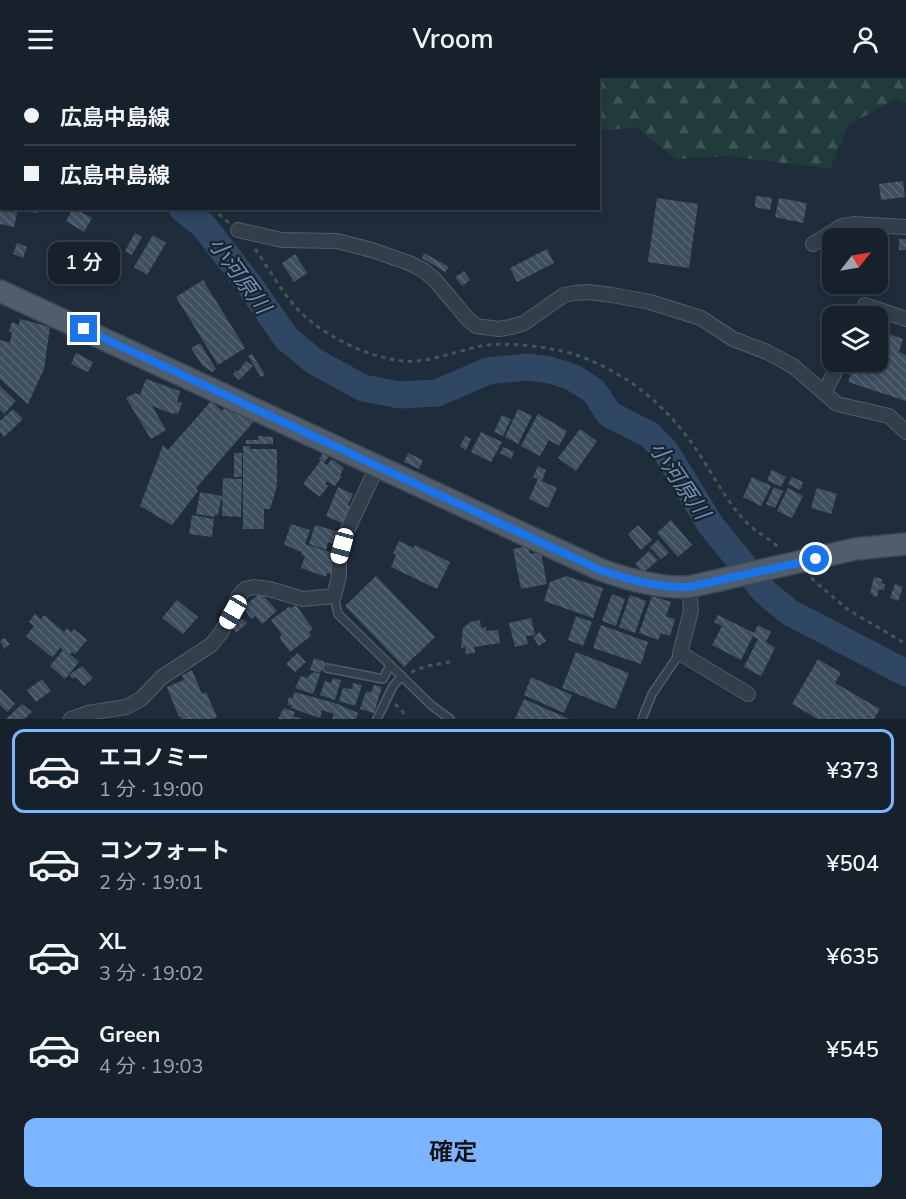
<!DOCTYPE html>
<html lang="ja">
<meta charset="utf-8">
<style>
body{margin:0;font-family:"Nunito Sans","Noto Sans JP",sans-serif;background:#202934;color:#f1f3f6;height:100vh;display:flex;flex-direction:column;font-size:22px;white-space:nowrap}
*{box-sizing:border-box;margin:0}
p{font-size:20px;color:#9ea3a9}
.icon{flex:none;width:33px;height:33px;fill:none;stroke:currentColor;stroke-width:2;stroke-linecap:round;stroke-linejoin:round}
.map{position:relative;height:641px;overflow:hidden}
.details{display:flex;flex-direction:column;background:#17212c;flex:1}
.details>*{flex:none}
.banner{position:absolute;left:0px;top:0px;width:600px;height:132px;box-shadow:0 3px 9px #0003,0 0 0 2px #363e48;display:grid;align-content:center;height:132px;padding:0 24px;background:#17212c}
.needle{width:39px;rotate:59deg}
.fabs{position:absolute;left:822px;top:150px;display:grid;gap:12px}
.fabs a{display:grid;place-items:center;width:66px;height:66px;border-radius:12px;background:#17212c;box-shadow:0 3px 9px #0003,0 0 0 2px #363e48;font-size:30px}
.end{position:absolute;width:27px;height:27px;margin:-14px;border:8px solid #1a73e8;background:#fff;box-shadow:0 0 0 3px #fff}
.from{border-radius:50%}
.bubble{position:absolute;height:42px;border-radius:12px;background:#17212c;box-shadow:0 3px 9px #0003,0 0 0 2px #363e48;font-size:20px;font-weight:600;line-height:42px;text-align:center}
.car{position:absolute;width:18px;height:36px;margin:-18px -9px;border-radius:8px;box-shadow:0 0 4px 2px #0007;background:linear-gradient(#fff 24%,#345 0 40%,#fff 0 76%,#345 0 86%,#fff 0)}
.banner b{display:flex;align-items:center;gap:21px;height:57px;font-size:22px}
.banner b+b{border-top:2px solid #363e48}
.banner i{width:15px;height:15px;background:#f1f3f6}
ul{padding:10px 0 0;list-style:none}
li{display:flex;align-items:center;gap:18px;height:84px;margin:0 12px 9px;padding:0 12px;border:3px solid transparent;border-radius:12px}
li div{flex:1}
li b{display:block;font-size:22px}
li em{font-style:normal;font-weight:600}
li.active{border-color:#7bb4ff}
li>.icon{width:54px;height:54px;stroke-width:1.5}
.cta{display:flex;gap:12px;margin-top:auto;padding:12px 24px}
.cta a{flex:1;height:69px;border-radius:12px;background:#7bb4ff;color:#111;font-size:24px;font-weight:600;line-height:69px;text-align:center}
header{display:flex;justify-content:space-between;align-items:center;height:78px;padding:0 24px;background:#17212c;font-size:27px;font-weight:600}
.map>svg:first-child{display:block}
.forest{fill:url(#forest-firs)}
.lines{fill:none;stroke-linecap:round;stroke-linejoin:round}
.river{stroke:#2f4762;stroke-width:27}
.building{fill:url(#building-back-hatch)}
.lane-casing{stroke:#505c69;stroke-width:10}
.street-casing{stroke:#505c69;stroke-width:16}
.primary-casing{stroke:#3c4755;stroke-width:24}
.path{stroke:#3f5759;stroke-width:3;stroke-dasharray:4.5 4.5;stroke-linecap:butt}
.lane{stroke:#333e4b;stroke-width:7}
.street{stroke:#333e4b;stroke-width:14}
.primary{stroke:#505d6c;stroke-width:21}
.route{stroke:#1a73e8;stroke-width:8}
.labels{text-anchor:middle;stroke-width:4.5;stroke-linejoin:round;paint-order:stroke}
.water-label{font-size:22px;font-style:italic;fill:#7390b3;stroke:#182330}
</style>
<header><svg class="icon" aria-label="menu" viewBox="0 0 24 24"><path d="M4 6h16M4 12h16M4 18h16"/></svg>Vroom<svg class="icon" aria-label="person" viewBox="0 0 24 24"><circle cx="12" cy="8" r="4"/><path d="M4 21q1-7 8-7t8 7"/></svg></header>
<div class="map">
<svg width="906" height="641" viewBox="0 0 906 641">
<defs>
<pattern id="forest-firs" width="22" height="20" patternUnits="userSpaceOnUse" patternTransform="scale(1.5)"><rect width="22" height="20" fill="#213a3c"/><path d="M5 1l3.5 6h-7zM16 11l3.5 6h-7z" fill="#3f5457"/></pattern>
<pattern id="building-back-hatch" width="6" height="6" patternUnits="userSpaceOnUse" patternTransform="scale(1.5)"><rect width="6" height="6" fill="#3f4f60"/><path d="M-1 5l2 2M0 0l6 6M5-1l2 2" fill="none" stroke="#586675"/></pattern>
</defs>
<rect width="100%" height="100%" fill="#1f2c3b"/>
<polygon class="forest" points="299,0 906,0 906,25 896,21 848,47 830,91 728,78 676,81 636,49 599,53 598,2"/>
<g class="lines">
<g class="river">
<polyline points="0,68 2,68"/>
<polyline points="182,130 203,147 248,205 287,261 314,283 363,310 400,317 437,315 488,293 527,289 550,292 572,299 594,313 609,336 650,357 666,374 710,446 765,514 789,534 906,595"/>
</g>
</g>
<g class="building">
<polygon points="903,103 905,119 881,122 879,106"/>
<polygon points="756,118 772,120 770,132 755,129"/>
<polygon points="657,120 698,126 689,190 648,184"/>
<polygon points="779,120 807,125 803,145 775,139"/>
<polygon points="0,130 18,130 14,149 0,146"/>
<polygon points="22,130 38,130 37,135 21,133"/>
<polygon points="73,130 92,140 84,154 66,143"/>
<polygon points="135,155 142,159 132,177 125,173"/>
<polygon points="153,157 166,165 147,197 134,189"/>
<rect x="899" y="161" width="7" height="11"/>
<polygon points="17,165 27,169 23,180 13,176"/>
<polygon points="547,171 554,185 517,204 510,190"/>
<polygon points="424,175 449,189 445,194 422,180"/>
<polygon points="295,176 307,195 294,204 282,185"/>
<polygon points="464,193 470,202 462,208 455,199"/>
<polygon points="203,202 245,270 218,287 176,219"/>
<polygon points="20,241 50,249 44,291 28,326 0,301 0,262 10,265 12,254 9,253 12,244 19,247"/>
<polygon points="878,252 903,261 899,274 906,277 906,323 848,304 855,284 878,284"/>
<polygon points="200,265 216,291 212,294 202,287 191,270"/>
<polygon points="76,275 93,284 88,294 71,286"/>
<polygon points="252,276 265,297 261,299 248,278"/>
<polygon points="246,283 253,288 239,302 233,296 236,292 238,294"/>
<polygon points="146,301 180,313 177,324 182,325 178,336 173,335 173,336 152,328 166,352 151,361 126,320 135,315 140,317"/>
<polygon points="0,308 16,323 4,336 0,332"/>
<polygon points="211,323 222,333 225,329 255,342 196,410 198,413 172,447 140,428 163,367 168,372"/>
<polygon points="13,331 23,341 4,359 0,354 0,343"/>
<polygon points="518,331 532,338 518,366 505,359"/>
<polygon points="538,336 567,353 559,368 549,362 540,378 521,368"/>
<polygon points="502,337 511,341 503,358 494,354"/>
<polygon points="580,351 597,363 576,393 558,380"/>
<polygon points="481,354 502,364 491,384 471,374"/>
<polygon points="258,358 273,359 273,366 246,366 246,362 258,362"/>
<polygon points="465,358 471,361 466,372 460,369"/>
<polygon points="243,368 250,368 250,371 277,371 277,408 270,431 264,431 264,451 243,451"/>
<polygon points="503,369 514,374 511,381 500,375"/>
<polygon points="324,374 329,378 324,385 327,387 332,381 344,390 340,397 342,398 335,408 327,403 325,406 328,408 320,419 303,406 321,382 319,381"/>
<rect x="234" y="375" width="8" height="24"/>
<polygon points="408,375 423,382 419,391 404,384"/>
<polygon points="538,388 546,392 542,403 557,410 548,430 529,421 538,401 533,399"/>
<polygon points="772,392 786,399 781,409 767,402"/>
<polygon points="752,399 771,408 761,428 743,419"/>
<polygon points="792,399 803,404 800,412 788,406"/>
<polygon points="223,400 242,401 241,439 222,438"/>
<polygon points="338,409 353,416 348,427 351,429 342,445 326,438"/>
<polygon points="774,409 783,413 775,430 766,426"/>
<polygon points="788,410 803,418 792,440 777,433"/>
<polygon points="817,410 837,416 831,436 811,430"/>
<polygon points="200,414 222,418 218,437 214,437 214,439 196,436"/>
<polygon points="192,437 214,441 212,459 189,456"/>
<polygon points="671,442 692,467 678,479 657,455"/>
<polygon points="291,446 310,452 305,466 333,475 332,482 336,483 331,496 327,495 326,499 301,490 305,478 301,477 302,473 300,474 284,466"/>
<polygon points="315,447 340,454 335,467 328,464 326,472 309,466"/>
<polygon points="638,447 652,462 641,472 628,456"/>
<polygon points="658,462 669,475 661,481 650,469"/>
<polygon points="399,463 414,470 415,467 450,484 437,511 391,489 396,477 393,475"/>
<polygon points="528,468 530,476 541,474 547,506 521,511 513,471"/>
<polygon points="649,473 658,482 643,495 635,486"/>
<polygon points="376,498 435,559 404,589 345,528"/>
<polygon points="566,498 603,510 593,540 544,523 550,504"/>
<polygon points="874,499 882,501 881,505 885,506 884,512 879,511 877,519 872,518 873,516 870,515"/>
<polygon points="895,506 903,509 898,523 890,520"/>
<polygon points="261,515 277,533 262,546 255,538 252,541 242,529"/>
<polygon points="612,516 625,521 616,548 602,543"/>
<polygon points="630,517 646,523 635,555 619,549"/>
<polygon points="652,518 671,524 666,538 675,541 670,558 661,555 658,562 639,555"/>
<polygon points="177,522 198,539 183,556 162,540"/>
<polygon points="296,527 313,551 309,554 311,558 290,574 281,562 280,558 282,557 271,542 290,528 291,530"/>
<polygon points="35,536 41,541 44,537 64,554 67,550 71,554 74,551 87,562 75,576 72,574 70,576 79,584 65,601 50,588 63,572 60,570 53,579 50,578 26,558 34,548 29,544"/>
<polygon points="718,537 754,555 758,547 771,554 766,564 775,570 761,598 744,589 758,561 753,558 741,582 712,567 722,548 714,544"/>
<polygon points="239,538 247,545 236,555 229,547"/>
<polygon points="576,538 592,544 583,568 568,562"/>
<polygon points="531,540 535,557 526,558 528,566 515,569 509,545"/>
<polygon points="480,542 481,550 486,549 486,553 498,552 500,565 474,569 475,575 466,576 465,569 461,570 463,550 470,544"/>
<polygon points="601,547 648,564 641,586 593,570"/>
<polygon points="540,554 546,563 539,568 533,559"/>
<polygon points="4,560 10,566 4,571 0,563"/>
<polygon points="576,574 629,595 615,631 562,610"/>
<polygon points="297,575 306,584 295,594 286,586"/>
<polygon points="314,580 325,584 320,595 310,592"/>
<polygon points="818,581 841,595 835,605 880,631 874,641 818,641 792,626"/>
<polygon points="82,588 93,600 84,608 76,599 73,601 69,597"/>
<polygon points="192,592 202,616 206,614 217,639 213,641 182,641 181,638 179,639 167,609 184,602 182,597"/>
<polygon points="313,594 320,596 313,616 295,610 301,598 307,600"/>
<polygon points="531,599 572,617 564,635 524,617"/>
<polygon points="333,600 341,602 335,622 320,617 325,603 331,605"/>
<polygon points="42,601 51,613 36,624 27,612"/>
<polygon points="353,605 362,607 355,628 339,623 343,610 352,611"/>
<polygon points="374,607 382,609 374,635 360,631 365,616 367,613 371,615"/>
<polygon points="0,611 15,626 7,634 0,627"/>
<polygon points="294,614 335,625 358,635 356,641 332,641 334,636 322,632 320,640 291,630 292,628 287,627 289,619 293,620"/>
<polygon points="524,621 569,641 515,641"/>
<polygon points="22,626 32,634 24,641 6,641"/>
<polygon points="284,630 295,634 293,638 302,641 278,641"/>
</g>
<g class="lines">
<g class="lane-casing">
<g id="lane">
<polyline points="334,518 338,536 431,627 450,641"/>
<polyline points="327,590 383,601 390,587"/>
<polyline points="377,641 393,608 402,598"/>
<polyline points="642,641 652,616 680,575"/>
</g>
</g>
<g class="street-casing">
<g id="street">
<polyline points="238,152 282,162 337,163 372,172 409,185 423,192 435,202 467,240 476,248 499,251 511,249 524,245 564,217 575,215 588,214 612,217 650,224 701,240 733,261 767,274 793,288 837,326 889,338 906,354"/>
<polyline points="813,166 842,148 853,146 906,149"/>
<polyline points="860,238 865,227 906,241"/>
<polyline points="824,315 840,284"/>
<polyline points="689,509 691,533 680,575 748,616"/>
<polyline points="71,641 88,635 126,629 141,621 162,599 211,567 220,556 233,534 238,519 245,511 254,509 269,511 303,521 334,518 339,498 339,482 346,455 377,389"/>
</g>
</g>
<g class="primary-casing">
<path id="primary" d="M0,213L601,492C630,502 658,510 689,509L855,471L906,466"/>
</g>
<g class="path">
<polyline points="0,41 2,41"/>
<polyline points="212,130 229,145"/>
<path d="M255,171C268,189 279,210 294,227C318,257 384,290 424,282C443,279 462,272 481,268C507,263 551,269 576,277C626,294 667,328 696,371C713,396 726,424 748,446C757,455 771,461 780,471"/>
<polyline points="811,500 847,531 906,566"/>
<polyline points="411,594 427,588 450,584"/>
<polyline points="395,626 403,634 404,641"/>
</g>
<use href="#lane" class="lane"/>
<use href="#street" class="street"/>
<use href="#primary" class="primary"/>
</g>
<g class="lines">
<path class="route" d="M84,251L600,492C630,502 658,510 689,509L816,481"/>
</g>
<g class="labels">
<g class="water-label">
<text transform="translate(240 197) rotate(54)" y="8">小河原川</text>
<text transform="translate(680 402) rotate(56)" y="8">小河原川</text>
</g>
</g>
</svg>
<div class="fabs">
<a><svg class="needle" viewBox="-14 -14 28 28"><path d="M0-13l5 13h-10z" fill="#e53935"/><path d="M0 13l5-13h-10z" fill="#9ea3a9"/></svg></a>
<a><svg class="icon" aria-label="layers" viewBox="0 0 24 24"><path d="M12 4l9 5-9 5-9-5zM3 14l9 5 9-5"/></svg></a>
</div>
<i class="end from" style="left:816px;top:481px"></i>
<i class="end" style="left:84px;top:251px"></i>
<div class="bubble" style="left:48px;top:164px;width:72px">1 分</div>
<i class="car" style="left:342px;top:468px;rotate:195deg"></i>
<i class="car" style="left:233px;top:534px;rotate:210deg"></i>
<div class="banner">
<b><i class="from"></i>広島中島線</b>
<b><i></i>広島中島線</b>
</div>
</div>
<section class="details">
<ul>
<li class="active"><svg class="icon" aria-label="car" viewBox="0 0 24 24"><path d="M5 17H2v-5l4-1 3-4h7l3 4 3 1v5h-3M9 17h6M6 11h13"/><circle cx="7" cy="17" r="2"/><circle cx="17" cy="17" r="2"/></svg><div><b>エコノミー</b><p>1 分 · 19:00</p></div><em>¥373</em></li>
<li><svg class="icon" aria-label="car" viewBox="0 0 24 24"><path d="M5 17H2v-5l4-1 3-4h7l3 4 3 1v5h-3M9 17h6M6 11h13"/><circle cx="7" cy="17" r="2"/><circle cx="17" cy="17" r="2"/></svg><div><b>コンフォート</b><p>2 分 · 19:01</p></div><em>¥504</em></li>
<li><svg class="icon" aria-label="car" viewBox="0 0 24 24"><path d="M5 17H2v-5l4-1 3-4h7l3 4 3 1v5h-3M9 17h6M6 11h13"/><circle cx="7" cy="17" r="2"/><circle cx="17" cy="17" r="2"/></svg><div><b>XL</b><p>3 分 · 19:02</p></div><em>¥635</em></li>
<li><svg class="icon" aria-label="car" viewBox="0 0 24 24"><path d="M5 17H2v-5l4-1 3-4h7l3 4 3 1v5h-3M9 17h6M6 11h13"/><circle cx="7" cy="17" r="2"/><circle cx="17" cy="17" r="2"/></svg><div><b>Green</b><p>4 分 · 19:03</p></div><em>¥545</em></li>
</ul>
<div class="cta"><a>確定</a></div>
</section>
